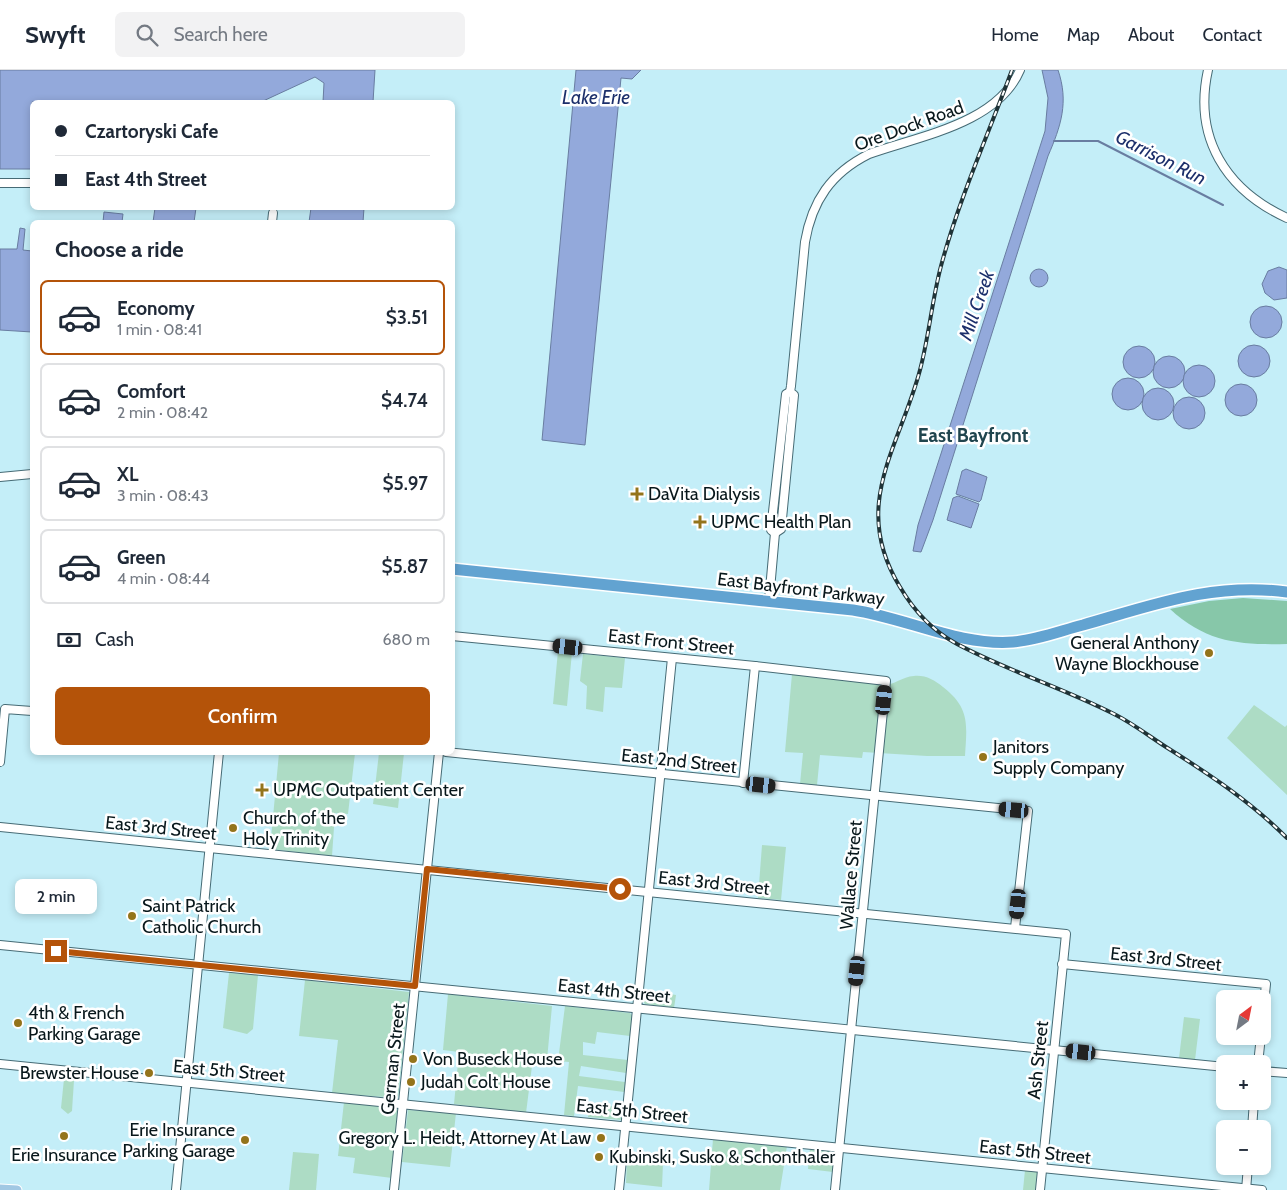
<!DOCTYPE html>
<meta charset="utf-8">
<style>
body{margin:0;font-family:Cabin,sans-serif;background:#f2f2f3;color:#1f2937;height:100vh;display:flex;flex-direction:column;font-size:19px;white-space:nowrap}
*{box-sizing:border-box;margin:0}
p{font-size:16px;color:#747a83}
.icon{flex:none;width:28px;height:28px;fill:none;stroke:currentColor;stroke-width:2;stroke-linecap:round;stroke-linejoin:round}
.map{position:relative;flex:1;overflow:hidden}
.details{position:absolute;left:30px;top:150px;width:425px;height:535px;display:flex;flex-direction:column;background:#fff;border-radius:8px;box-shadow:0 2px 8px #0003}
.details>*{flex:none}
.hud{position:absolute;left:30px;top:30px;width:425px;height:110px;border-radius:8px;box-shadow:0 2px 8px #0003;display:grid;align-content:center;height:110px;padding:0 25px;background:#fff}
.needle{width:32px;rotate:32deg}
.tools{position:absolute;left:1216px;top:920px;display:grid;gap:10px}
.tools a{display:grid;place-items:center;width:55px;height:55px;border-radius:8px;background:#fff;box-shadow:0 2px 8px #0003;font-size:25px}
.end{position:absolute;width:22px;height:22px;margin:-11px;border:6px solid #b45309;background:#fff;box-shadow:0 0 0 2px #fff}
.from{border-radius:50%}
.bubble{position:absolute;height:35px;border-radius:8px;background:#fff;box-shadow:0 2px 8px #0003;font-size:16px;font-weight:600;line-height:35px;text-align:center}
.car{position:absolute;width:15px;height:30px;margin:-15px -8px;border-radius:6px;box-shadow:0 0 4px 1px #0007;background:linear-gradient(#222 24%,#8ab4d8 0 40%,#222 0 76%,#8ab4d8 0 86%,#222 0)}
.hud b{display:flex;align-items:center;gap:18px;height:48px;font-size:19px}
.hud b+b{border-top:1px solid #e0e1e3}
.hud i{width:12px;height:12px;background:#1f2937}
ul{padding:0;list-style:none}
li{display:flex;align-items:center;gap:15px;height:75px;margin:0 10px 8px;padding:0 15px;border:2px solid #e0e1e3;border-radius:8px}
li div{flex:1}
li b{display:block;font-size:19px}
li em{font-style:normal;font-weight:600}
li.selected{border-color:#b45309}
li>.icon{width:45px;height:45px;stroke-width:1.5}
h2{padding:0 25px;font-size:22px;line-height:60px}
.pay{display:flex;align-items:center;gap:12px;height:55px;padding:0 25px;font-size:19px}
.pay p{margin-inline-start:auto}
.action{display:flex;gap:10px;margin-top:auto;padding:10px 25px}
.action a{flex:1;height:58px;border-radius:8px;background:#b45309;color:#fff;font-size:20px;font-weight:600;line-height:58px;text-align:center}
header{display:flex;align-items:center;gap:30px;box-sizing:border-box;height:70px;padding:0 25px;background:#fff;border-bottom:1px solid #e0e1e3}
header strong{font-size:24px}
nav{display:flex;gap:28px;margin-inline-start:auto;font-size:18px}
.search{width:350px;height:45px;background:#f2f2f3;display:flex;align-items:center;gap:12px;box-sizing:border-box;padding:0 18px;border-radius:8px;color:#747a83;font-size:19px}
.map>svg:first-child{display:block}
.green{fill:#addcc5}
.forest{fill:#87c7a9}
.water{fill:#93a9db;stroke:#697da1}
.lines{fill:none;stroke-linecap:round;stroke-linejoin:round}
.stream{stroke:#697da1;stroke-width:2}
.minor-casing{stroke:#466b75;stroke-width:10}
.major-casing{stroke:#fff;stroke-width:11}
.highway-casing{stroke:#fff;stroke-width:14}
.minor{stroke:#fff;stroke-width:8}
.major{stroke:#a1c8e3;stroke-width:9}
.highway{stroke:#62a3d1;stroke-width:11}
.rail-casing{stroke:#203337;stroke-width:4}
.rail{stroke:#fff;stroke-width:2;stroke-dasharray:5.5;stroke-linecap:butt}
.route{stroke:#b45309;stroke-width:6}
.poi-dot{fill:#94741b;stroke:#fff;stroke-width:2}
.labels{text-anchor:middle;stroke-width:5;stroke-linejoin:round;paint-order:stroke}
.street-label{font-size:18px;fill:#08171b;stroke:#fff}
.poi-label{font-size:18px;fill:#08171b;stroke:#fff;text-anchor:start}
.water-label{font-size:19px;font-style:italic;fill:#1c2f6b;stroke:#fff}
.neighbourhood-label{font-size:19px;font-weight:bold;fill:#20454e;stroke:#fff}
</style>
<header>
<strong>Swyft</strong>
<div class="search"><svg class="icon" aria-label="search" viewBox="0 0 24 24"><circle cx="10" cy="10" r="6"/><path d="M15 15l6 6"/></svg>Search here</div>
<nav><a>Home</a><a>Map</a><a>About</a><a>Contact</a></nav>
</header>
<div class="map">
<svg width="1287" height="1120" viewBox="0 0 1287 1120">
<rect width="100%" height="100%" fill="#c4eef8"/>
<g class="green">
<polygon points="558,581 572,582 567,636 553,634"/>
<polygon points="583,584 625,588 622,618 605,617 603,642 586,639 587,616 580,611"/>
<path d="M792,604L875,613C890,620 899,607 914,606C926,605 934,610 943,617C970,638 967,654 965,686H927L863,682L862,688L820,685L817,715L800,714L803,683L785,682Z"/>
<polygon points="1254,635 1285,657 1287,655 1287,725 1227,668"/>
<polygon points="279,683 355,683 348,744 335,743 332,786 270,779"/>
<polygon points="379,683 404,683 398,738 373,734"/>
<polygon points="762,775 786,777 781,830 758,828"/>
<polygon points="229,903 258,905 253,959 247,964 223,958"/>
<polygon points="305,910 409,922 398,1028 332,1023 338,970 299,966"/>
<polygon points="645,920 676,925 674,938 645,934 642,929"/>
<polygon points="448,924 552,936 547,990 533,988 526,1043 454,1034 459,982 443,980"/>
<polygon points="565,936 630,943 633,947 630,966 597,962 595,974 583,972 583,985 628,990 626,1003 581,996 579,1006 625,1012 624,1022 578,1016 574,1046 564,1045 569,992 558,991"/>
<polygon points="1184,947 1200,949 1195,990 1179,988"/>
<polygon points="64,1009 74,1010 72,1041 68,1044 61,1038"/>
<polygon points="344,1032 394,1037 398,1040 392,1108 353,1103 355,1088 338,1086"/>
<polygon points="589,1033 623,1038 622,1049 620,1050 588,1047"/>
<polygon points="408,1040 456,1043 450,1097 402,1092"/>
<polygon points="713,1069 787,1076 780,1120 709,1120"/>
<polygon points="810,1078 835,1082 833,1102 808,1099"/>
<polygon points="293,1082 319,1084 316,1120 289,1120"/>
<polygon points="627,1090 663,1093 662,1117 626,1113"/>
<polygon points="1025,1100 1038,1102 1037,1120 1023,1120"/>
</g>
<path class="forest" d="M1243,528L1287,531V574C1240,575 1207,573 1170,539L1209,531Z"/>
<g class="water">
<polygon points="0,0 375,0 373,32 323,32 324,13 315,7 261,32 32,32 32,99 0,99"/>
<polygon points="576,0 641,0 632,9 621,8 585,375 542,370"/>
<path d="M1042,0H1058C1069,32 1061,56 1048,86L933,450L921,482L913,481L918,455L1045,61L1048,28Z"/>
<polygon points="155,138 196,138 194,152 153,152"/>
<polygon points="311,138 364,138 363,152 309,152"/>
<polygon points="104,142 123,144 122,152 103,152"/>
<polygon points="20,158 25,159 23,180 32,181 32,262 0,260 0,179 17,179"/>
<polygon points="1279,197 1287,200 1287,228 1274,230 1265,223 1262,214 1268,201"/>
<circle cx="1039" cy="208" r="9"/>
<circle cx="1266" cy="252" r="16"/>
<circle cx="1254" cy="291" r="16"/>
<circle cx="1139" cy="292" r="16"/>
<circle cx="1169" cy="302" r="16"/>
<circle cx="1199" cy="311" r="16"/>
<circle cx="1128" cy="324" r="16"/>
<circle cx="1241" cy="330" r="16"/>
<circle cx="1158" cy="334" r="16"/>
<circle cx="1189" cy="343" r="16"/>
<polygon points="966,399 987,407 981,430 979,432 956,424 962,401"/>
<polygon points="958,426 979,434 971,458 947,450 953,428"/>
</g>
<g class="lines">
<polyline class="stream" points="1054,71 1098,71 1223,135"/>
<g class="minor-casing">
<g id="minor">
<path d="M1208,0C1193,68 1226,120 1287,148"/>
<polyline points="0,113 32,113"/>
<polyline points="272,152 273,143"/>
<polyline points="0,407 32,404"/>
<path d="M775,463L781,459L794,325L790,322L791,316L805,172C812,131 831,103 869,84C919,66 997,54 1020,0"/>
<polyline points="775,463 771,460 786,324 790,322"/>
<polyline points="769,531 775,463"/>
<polyline points="452,566 755,596 886,611 835,1120"/>
<polyline points="446,682 1028,741 1015,858"/>
<polyline points="0,692 5,639 32,641"/>
<polyline points="743,713 755,596"/>
<polyline points="0,757 1066,864 1040,1120"/>
<polyline points="0,875 1225,997"/>
<polyline points="1062,894 1266,914 1262,952"/>
<polyline points="0,994 1262,1120"/>
<polyline points="1258,994 1261,966"/>
<polyline points="1262,1001 1287,1003"/>
<polyline points="1252,1059 1254,1031"/>
<polyline points="176,1120 219,682"/>
<polyline points="394,1120 439,682"/>
<polyline points="619,1120 672,588"/>
<polyline points="1246,1120 1248,1096"/>
</g>
</g>
<g class="major-casing">
<polyline id="major" points="0,1119 17,1120"/>
</g>
<g class="highway-casing">
<path id="highway" d="M452,499L853,540C906,548 959,576 1013,572C1037,570 1060,561 1083,555C1153,535 1213,512 1287,522"/>
</g>
<use href="#minor" class="minor"/>
<use href="#major" class="major"/>
<use href="#highway" class="highway"/>
<g class="rail-casing">
<path id="rail" d="M1012,0C988,65 959,129 941,196C932,230 929,266 920,300C899,379 850,435 900,517C914,541 933,561 957,574C1008,601 1063,618 1114,644C1132,653 1149,666 1166,677C1209,704 1251,732 1287,768"/>
</g>
<use href="#rail" class="rail"/>
</g>
<g class="lines">
<polyline class="route" points="56,881 415,916 427,799 620,819"/>
</g>
<g class="poi-dot">
<path d="M634.5 416.5h5v5h5v5h-5v5h-5v-5h-5v-5h5z"/>
<path d="M697.5 444.5h5v5h5v5h-5v5h-5v-5h-5v-5h5z"/>
<circle cx="1209" cy="583" r="5"/>
<circle cx="983" cy="687" r="5"/>
<path d="M259.5 712.5h5v5h5v5h-5v5h-5v-5h-5v-5h5z"/>
<circle cx="233" cy="758" r="5"/>
<circle cx="132" cy="846" r="5"/>
<circle cx="18" cy="953" r="5"/>
<circle cx="413" cy="989" r="5"/>
<circle cx="149" cy="1003" r="5"/>
<circle cx="411" cy="1012" r="5"/>
<circle cx="64" cy="1066" r="5"/>
<circle cx="601" cy="1068" r="5"/>
<circle cx="245" cy="1070" r="5"/>
<circle cx="599" cy="1087" r="5"/>
</g>
<g class="labels">
<g class="street-label">
<text transform="translate(909 56) rotate(-20)" y="6">Ore Dock Road</text>
<text transform="translate(801 519) rotate(7)" y="6">East Bayfront Parkway</text>
<text transform="translate(671 572) rotate(6)" y="6">East Front Street</text>
<text transform="translate(679 691) rotate(6)" y="6">East 2nd Street</text>
<text transform="translate(161 758) rotate(6)" y="6">East 3rd Street</text>
<text transform="translate(851 805) rotate(-85)" y="6">Wallace Street</text>
<text transform="translate(714 813) rotate(6)" y="6">East 3rd Street</text>
<text transform="translate(1166 889) rotate(6)" y="6">East 3rd Street</text>
<text transform="translate(614 921) rotate(6)" y="6">East 4th Street</text>
<text transform="translate(393 989) rotate(-84)" y="6">German Street</text>
<text transform="translate(1038 990) rotate(-84)" y="6">Ash Street</text>
<text transform="translate(229 1001) rotate(5)" y="6">East 5th Street</text>
<text transform="translate(632 1041) rotate(6)" y="6">East 5th Street</text>
<text transform="translate(1035 1082) rotate(6)" y="6">East 5th Street</text>
</g>
<g class="poi-label">
<text x="648" y="430">DaVita Dialysis</text>
<text x="711" y="458">UPMC Health Plan</text>
<text x="1199" y="579" text-anchor="end">General Anthony<tspan x="1199" dy="21">Wayne Blockhouse</tspan></text>
<text x="993" y="683">Janitors<tspan x="993" dy="21">Supply Company</tspan></text>
<text x="273" y="726">UPMC Outpatient Center</text>
<text x="243" y="754">Church of the<tspan x="243" dy="21">Holy Trinity</tspan></text>
<text x="142" y="842">Saint Patrick<tspan x="142" dy="21">Catholic Church</tspan></text>
<text x="28" y="949">4th &amp; French<tspan x="28" dy="21">Parking Garage</tspan></text>
<text x="423" y="995">Von Buseck House</text>
<text x="139" y="1009" text-anchor="end">Brewster House</text>
<text x="421" y="1018">Judah Colt House</text>
<text x="235" y="1066" text-anchor="end">Erie Insurance<tspan x="235" dy="21">Parking Garage</tspan></text>
<text x="591" y="1074" text-anchor="end">Gregory L. Heidt, Attorney At Law</text>
<text x="64" y="1091" text-anchor="middle">Erie Insurance</text>
<text x="609" y="1093">Kubinski, Susko &amp; Schonthaler</text>
</g>
<g class="water-label">
<text x="596" y="34">Lake Erie</text>
<text transform="translate(1161 87) rotate(27)" y="7">Garrison Run</text>
<text transform="translate(976 235) rotate(-71)" y="7">Mill Creek</text>
</g>
<g class="neighbourhood-label">
<text x="973" y="372">East Bayfront</text>
</g>
</g>
</svg>
<div class="tools">
<a><svg class="needle" viewBox="-14 -14 28 28"><path d="M0-13l5 13h-10z" fill="#e53935"/><path d="M0 13l5-13h-10z" fill="#747a83"/></svg></a>
<a>+</a>
<a>−</a>
</div>
<i class="end from" style="left:620px;top:819px"></i>
<i class="end" style="left:56px;top:881px"></i>
<div class="bubble" style="left:15px;top:809px;width:82px">2 min</div>
<i class="car" style="left:568px;top:577px;rotate:276deg"></i>
<i class="car" style="left:884px;top:630px;rotate:6deg"></i>
<i class="car" style="left:761px;top:715px;rotate:96deg"></i>
<i class="car" style="left:1014px;top:740px;rotate:275deg"></i>
<i class="car" style="left:1018px;top:834px;rotate:186deg"></i>
<i class="car" style="left:857px;top:901px;rotate:186deg"></i>
<i class="car" style="left:1081px;top:982px;rotate:276deg"></i>
<div class="hud">
<b><i class="from"></i>Czartoryski Cafe</b>
<b><i></i>East 4th Street</b>
</div>
<section class="details">
<h2>Choose a ride</h2>
<ul>
<li class="selected"><svg class="icon" aria-label="car" viewBox="0 0 24 24"><path d="M5 17H2v-5l4-1 3-4h7l3 4 3 1v5h-3M9 17h6M6 11h13"/><circle cx="7" cy="17" r="2"/><circle cx="17" cy="17" r="2"/></svg><div><b>Economy</b><p>1 min · 08:41</p></div><em>$3.51</em></li>
<li><svg class="icon" aria-label="car" viewBox="0 0 24 24"><path d="M5 17H2v-5l4-1 3-4h7l3 4 3 1v5h-3M9 17h6M6 11h13"/><circle cx="7" cy="17" r="2"/><circle cx="17" cy="17" r="2"/></svg><div><b>Comfort</b><p>2 min · 08:42</p></div><em>$4.74</em></li>
<li><svg class="icon" aria-label="car" viewBox="0 0 24 24"><path d="M5 17H2v-5l4-1 3-4h7l3 4 3 1v5h-3M9 17h6M6 11h13"/><circle cx="7" cy="17" r="2"/><circle cx="17" cy="17" r="2"/></svg><div><b>XL</b><p>3 min · 08:43</p></div><em>$5.97</em></li>
<li><svg class="icon" aria-label="car" viewBox="0 0 24 24"><path d="M5 17H2v-5l4-1 3-4h7l3 4 3 1v5h-3M9 17h6M6 11h13"/><circle cx="7" cy="17" r="2"/><circle cx="17" cy="17" r="2"/></svg><div><b>Green</b><p>4 min · 08:44</p></div><em>$5.87</em></li>
</ul>
<div class="pay"><svg class="icon" aria-label="cash" viewBox="0 0 24 24"><path d="M3 7h18v10H3z"/><circle cx="12" cy="12" r="2"/></svg>Cash<p>680 m</p></div>
<div class="action"><a>Confirm</a></div>
</section>
</div>
